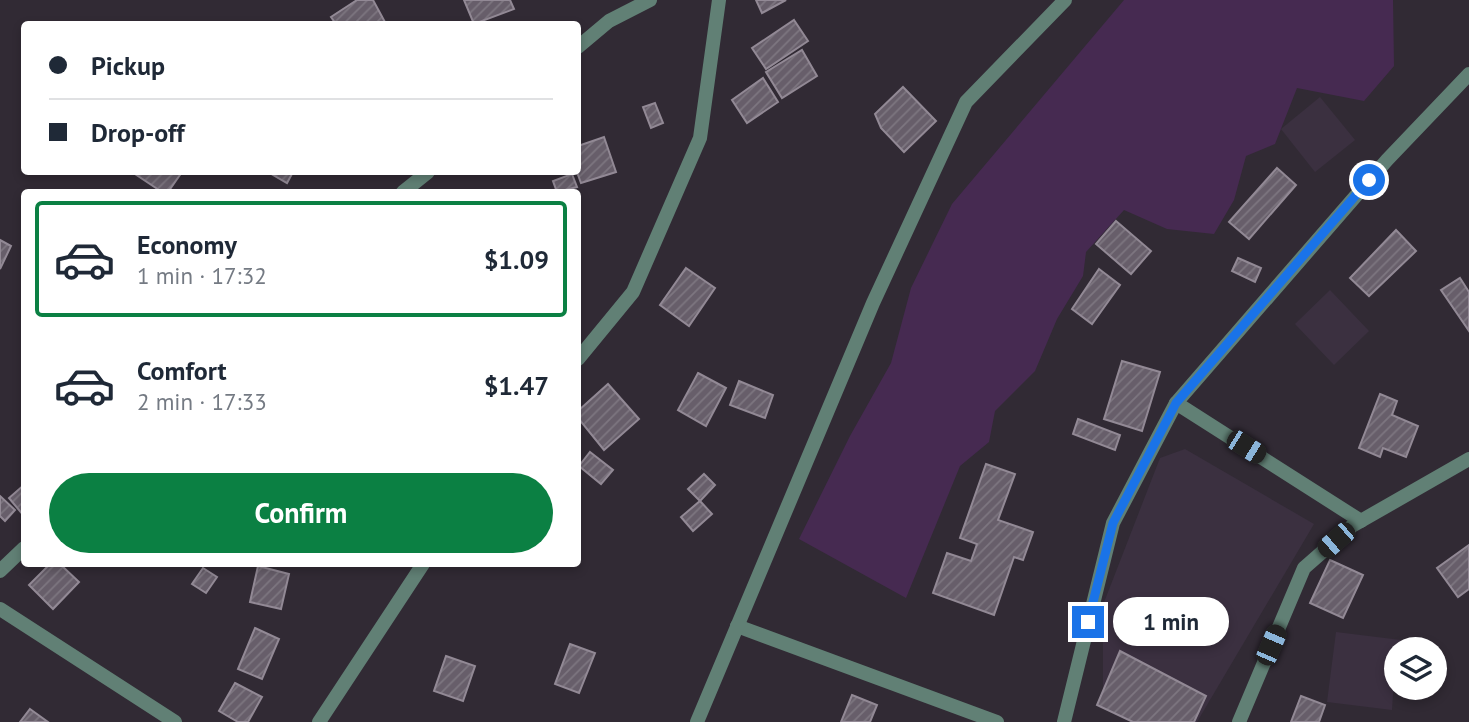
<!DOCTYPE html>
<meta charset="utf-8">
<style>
body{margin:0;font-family:"PT Sans",sans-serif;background:#f2f2f3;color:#1f2937;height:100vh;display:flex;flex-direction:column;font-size:26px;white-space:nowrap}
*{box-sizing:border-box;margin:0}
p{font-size:23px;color:#747a83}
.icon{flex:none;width:38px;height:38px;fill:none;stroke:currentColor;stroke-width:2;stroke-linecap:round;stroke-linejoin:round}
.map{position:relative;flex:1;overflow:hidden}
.side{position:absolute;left:21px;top:189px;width:560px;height:378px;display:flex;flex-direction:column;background:#fff;border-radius:7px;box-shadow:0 4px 10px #0003}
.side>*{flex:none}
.hud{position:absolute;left:21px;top:21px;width:560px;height:154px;border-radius:7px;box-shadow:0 4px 10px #0003;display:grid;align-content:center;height:154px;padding:0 28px;background:#fff}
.tools{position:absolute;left:1384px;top:637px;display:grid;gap:14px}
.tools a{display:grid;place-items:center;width:63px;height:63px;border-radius:50%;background:#fff;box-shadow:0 4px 10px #0003;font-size:35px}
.end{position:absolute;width:32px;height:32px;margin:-16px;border:9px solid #1a73e8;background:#fff;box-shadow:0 0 0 4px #fff}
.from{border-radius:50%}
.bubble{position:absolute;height:49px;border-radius:24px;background:#fff;box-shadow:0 4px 10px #0003;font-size:23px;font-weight:800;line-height:49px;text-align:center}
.car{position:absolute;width:21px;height:42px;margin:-21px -10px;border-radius:9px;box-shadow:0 0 5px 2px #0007;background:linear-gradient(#222 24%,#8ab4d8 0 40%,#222 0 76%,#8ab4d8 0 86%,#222 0)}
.hud b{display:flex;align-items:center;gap:24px;height:66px;font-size:26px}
.hud b+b{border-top:2px solid #e0e1e3}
.hud i{width:18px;height:18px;background:#1f2937}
ul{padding:12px 0 0;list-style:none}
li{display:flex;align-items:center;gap:21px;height:116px;margin:0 14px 10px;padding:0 14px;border:4px solid transparent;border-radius:7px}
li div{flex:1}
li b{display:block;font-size:26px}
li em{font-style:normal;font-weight:800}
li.on{border-color:#0b8043}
li>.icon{width:63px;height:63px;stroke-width:1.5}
.cta{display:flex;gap:14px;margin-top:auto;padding:14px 28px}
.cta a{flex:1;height:80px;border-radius:42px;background:#0b8043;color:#fff;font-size:28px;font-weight:800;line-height:80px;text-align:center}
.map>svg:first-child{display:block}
.built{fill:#3b3040}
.grass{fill:#462a51}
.building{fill:url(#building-hatch);stroke:#928995;stroke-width:2}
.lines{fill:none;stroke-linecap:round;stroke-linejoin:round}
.street{stroke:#618075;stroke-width:14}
.route{stroke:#1a73e8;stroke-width:9}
</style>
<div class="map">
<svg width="1469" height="722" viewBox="0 0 1469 722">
<defs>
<pattern id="building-hatch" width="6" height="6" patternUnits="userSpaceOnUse" patternTransform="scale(1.75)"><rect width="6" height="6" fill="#675e6a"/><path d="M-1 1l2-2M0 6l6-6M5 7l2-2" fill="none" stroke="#7d7680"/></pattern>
</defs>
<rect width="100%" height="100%" fill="#312a34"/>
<g class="built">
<polygon points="1320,97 1355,140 1315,172 1281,129"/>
<polygon points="1330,290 1369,331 1334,365 1295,324"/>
<polygon points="1185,449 1314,524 1197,722 1133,722 1097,705 1103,691 1103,605 1160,458"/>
<polygon points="1336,632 1401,640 1400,649 1396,649 1392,710 1327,702"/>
</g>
<polygon class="grass" points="1124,0 1393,0 1394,66 1364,101 1297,88 1275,144 1246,156 1234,200 1214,234 1167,229 1124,210 1086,252 1083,276 1057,319 1035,371 995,411 989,442 960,466 906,598 799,539 850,436 891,363 911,288 952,204"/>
<g class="building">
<polygon points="357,0 373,0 386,24 336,24 331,17"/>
<polygon points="464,0 510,0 514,9 474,24"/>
<polygon points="756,0 786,0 762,13"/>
<polygon points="794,20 808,41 766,69 752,48"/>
<polygon points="802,50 817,76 782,98 766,72"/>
<polygon points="763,78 778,102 747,123 732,100"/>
<polygon points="903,87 936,121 904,152 881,128 875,114"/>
<polygon points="655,103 663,123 651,128 643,107"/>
<polygon points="604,137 616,172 581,183 577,172 578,146"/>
<polygon points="1277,168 1296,185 1249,239 1229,222"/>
<polygon points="132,172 182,172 168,192 162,192"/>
<polygon points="268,172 293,172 287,183"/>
<polygon points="572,174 577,187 557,192 553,181"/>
<polygon points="1116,221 1151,251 1131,274 1096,244"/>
<polygon points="1396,230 1416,251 1369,296 1350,278"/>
<polygon points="0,240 11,246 0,269"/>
<polygon points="1238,258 1261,268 1255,282 1232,271"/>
<polygon points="686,268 715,288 689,326 660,305"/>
<polygon points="1099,269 1120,285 1092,324 1072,309"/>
<polygon points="1460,278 1469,292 1469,331 1441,290"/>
<polygon points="1122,361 1160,372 1142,431 1104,419"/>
<polygon points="698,373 726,388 706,426 678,410"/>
<polygon points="739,381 773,395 765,418 730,405"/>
<polygon points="608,384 639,419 604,450 578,418 578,411"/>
<polygon points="1380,394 1397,401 1392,415 1418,426 1406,457 1383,448 1380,457 1359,448"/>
<polygon points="1078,419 1120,435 1115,450 1073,434"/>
<polygon points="590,452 613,470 601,484 579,466"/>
<polygon points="986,464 1015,474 998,520 1033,532 1023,560 1014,557 994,615 933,593 947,553 971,561 977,544 960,538"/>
<polygon points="704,474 715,485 700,501 688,489"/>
<polygon points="24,485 24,516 9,498"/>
<polygon points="0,496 15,510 5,521 0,516"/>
<polygon points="700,501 712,514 693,531 681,517"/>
<polygon points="1469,545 1469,589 1458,597 1437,568"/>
<polygon points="1330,560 1363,575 1343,618 1310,603"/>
<polygon points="50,564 60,564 79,582 53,609 29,585"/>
<polygon points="258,566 289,574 281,609 250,602"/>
<polygon points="203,568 217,577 206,593 192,584"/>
<polygon points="255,628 279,639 262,679 238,669"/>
<polygon points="570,644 595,653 579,693 555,684"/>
<polygon points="1120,651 1206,696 1194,722 1133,722 1097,705"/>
<polygon points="446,656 475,666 463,701 434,691"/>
<polygon points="235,683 262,697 248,722 238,722 219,711"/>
<polygon points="852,695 877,705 870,722 841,722"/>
<polygon points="1301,696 1325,705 1319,722 1291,722"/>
<polygon points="30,709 48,722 20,722"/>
</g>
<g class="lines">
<g class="street">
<polyline points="578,47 609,21 650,0"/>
<polyline points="403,192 428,172"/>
<polyline points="578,359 633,292 700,138 719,0"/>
<polyline points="1176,403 1361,521"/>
<polyline points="0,571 24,548"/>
<polyline points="0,609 175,722"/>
<polyline points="737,626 997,722"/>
<polyline points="319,722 423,564"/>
<polyline points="697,722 873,303 966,102 1065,0"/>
<polyline points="1064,722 1113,523 1176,403 1387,160 1469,74"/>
<polyline points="1239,722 1304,568 1352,526 1469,459"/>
</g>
</g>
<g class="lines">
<polyline class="route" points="1088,622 1113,523 1176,403 1369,180"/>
</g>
</svg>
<div class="tools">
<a><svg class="icon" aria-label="layers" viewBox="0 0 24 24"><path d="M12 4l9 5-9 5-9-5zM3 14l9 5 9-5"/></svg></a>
</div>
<i class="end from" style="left:1369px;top:180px"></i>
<i class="end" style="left:1088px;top:622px"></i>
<div class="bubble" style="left:1113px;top:597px;width:116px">1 min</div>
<i class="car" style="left:1246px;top:447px;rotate:122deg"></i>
<i class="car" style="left:1336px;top:540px;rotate:229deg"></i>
<i class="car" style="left:1271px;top:645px;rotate:23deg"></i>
<div class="hud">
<b><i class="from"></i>Pickup</b>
<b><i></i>Drop-off</b>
</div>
<section class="side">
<ul>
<li class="on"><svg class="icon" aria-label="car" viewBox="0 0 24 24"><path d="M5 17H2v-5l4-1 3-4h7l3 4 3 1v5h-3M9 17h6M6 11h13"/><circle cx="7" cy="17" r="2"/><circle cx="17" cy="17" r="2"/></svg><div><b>Economy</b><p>1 min · 17:32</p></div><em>$1.09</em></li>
<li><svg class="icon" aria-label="car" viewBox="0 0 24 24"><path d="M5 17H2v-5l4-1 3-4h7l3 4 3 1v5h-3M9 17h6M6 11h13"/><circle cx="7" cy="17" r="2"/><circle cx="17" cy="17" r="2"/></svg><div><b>Comfort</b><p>2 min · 17:33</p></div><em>$1.47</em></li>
</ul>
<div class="cta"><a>Confirm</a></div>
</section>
</div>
